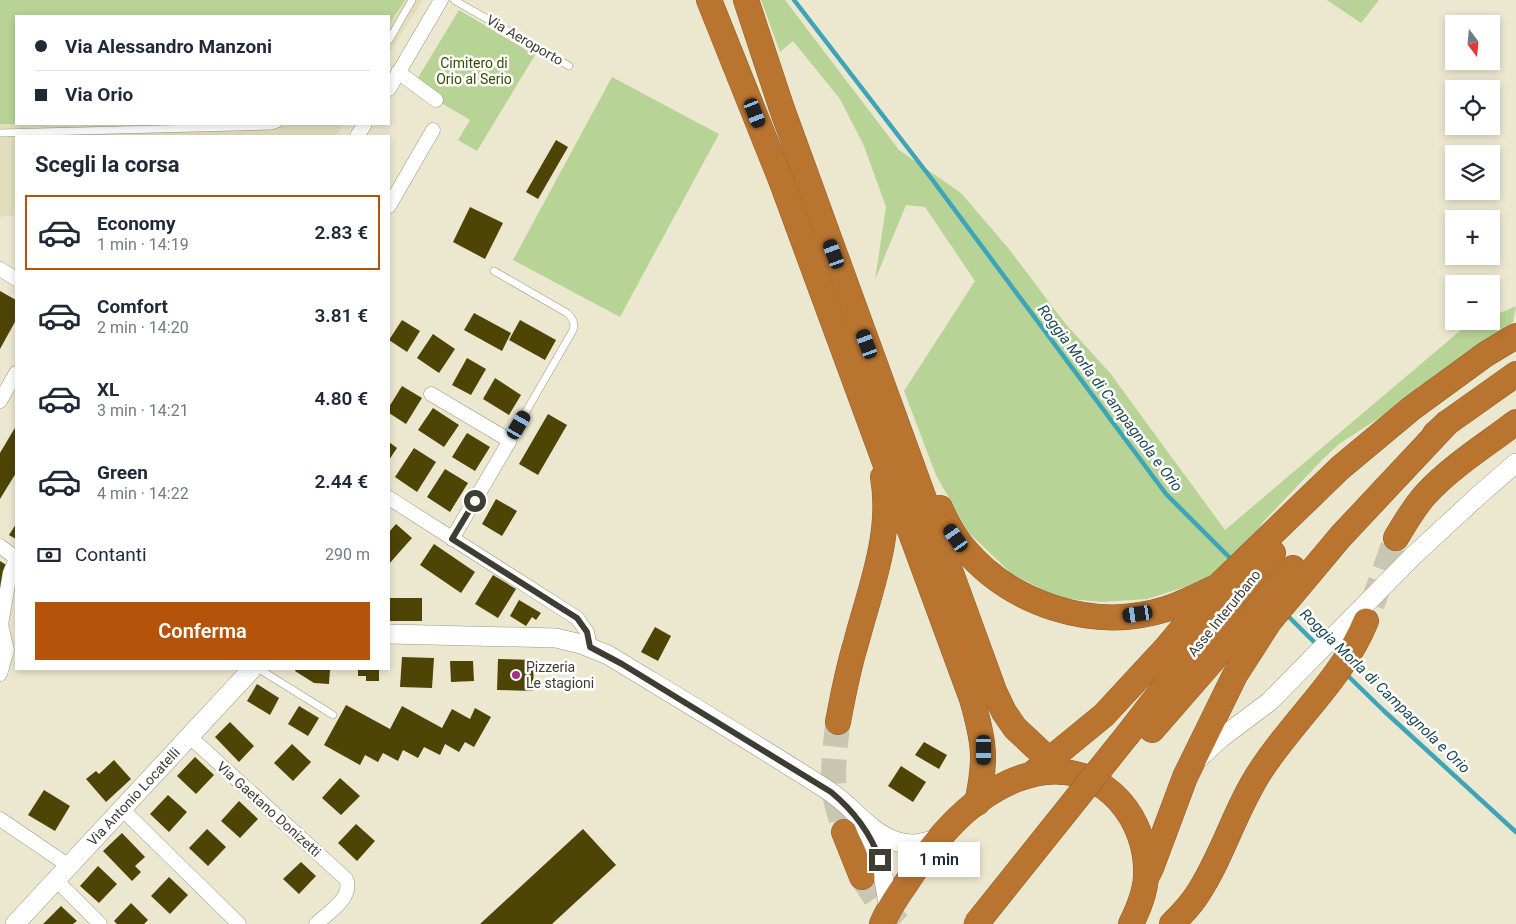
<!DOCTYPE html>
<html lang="it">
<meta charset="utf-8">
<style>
body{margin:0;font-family:Roboto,sans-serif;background:#f6f6f7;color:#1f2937;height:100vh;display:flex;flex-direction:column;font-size:19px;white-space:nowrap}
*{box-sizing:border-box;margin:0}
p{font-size:16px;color:#747a83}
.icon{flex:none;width:28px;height:28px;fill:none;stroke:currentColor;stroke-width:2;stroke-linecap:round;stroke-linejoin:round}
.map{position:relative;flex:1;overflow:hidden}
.side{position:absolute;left:15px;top:135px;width:375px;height:535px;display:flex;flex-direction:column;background:#fff;border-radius:0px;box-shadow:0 2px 8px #0003}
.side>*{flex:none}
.guide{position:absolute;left:15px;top:15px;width:375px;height:110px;border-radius:0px;box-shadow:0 2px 8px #0003;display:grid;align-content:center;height:110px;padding:0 20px;background:#fff}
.needle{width:32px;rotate:164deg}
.controls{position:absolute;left:1445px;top:15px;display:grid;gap:10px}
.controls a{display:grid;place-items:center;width:55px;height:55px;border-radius:0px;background:#fff;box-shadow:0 2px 8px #0003;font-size:25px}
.end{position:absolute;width:22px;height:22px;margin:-11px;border:6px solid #3e3d33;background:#fff;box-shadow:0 0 0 2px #fff}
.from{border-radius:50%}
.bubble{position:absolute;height:35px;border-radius:0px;background:#fff;box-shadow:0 2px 8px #0003;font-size:16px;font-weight:600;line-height:35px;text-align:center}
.car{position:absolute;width:15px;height:30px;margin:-15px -8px;border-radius:6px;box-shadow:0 0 4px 1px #0007;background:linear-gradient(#222 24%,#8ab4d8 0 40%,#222 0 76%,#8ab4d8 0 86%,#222 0)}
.guide b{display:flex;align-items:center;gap:18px;height:48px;font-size:19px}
.guide b+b{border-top:1px solid #e0e1e3}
.guide i{width:12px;height:12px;background:#1f2937}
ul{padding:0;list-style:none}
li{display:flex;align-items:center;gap:15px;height:75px;margin:0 10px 8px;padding:0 10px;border:2px solid transparent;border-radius:0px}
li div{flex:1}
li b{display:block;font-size:19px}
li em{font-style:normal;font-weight:600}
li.active{border-color:#b45309}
li>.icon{width:45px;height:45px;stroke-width:1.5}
h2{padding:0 20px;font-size:22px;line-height:60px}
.pay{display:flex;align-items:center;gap:12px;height:55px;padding:0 20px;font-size:19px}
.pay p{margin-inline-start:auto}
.cta{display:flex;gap:10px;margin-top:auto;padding:10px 20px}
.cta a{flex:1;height:58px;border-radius:0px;background:#b45309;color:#fff;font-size:20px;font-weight:600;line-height:58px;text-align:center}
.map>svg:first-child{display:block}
.built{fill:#e2ddbd}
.green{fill:#b8d396}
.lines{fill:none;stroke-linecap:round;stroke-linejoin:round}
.stream{stroke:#3ea4b8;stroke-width:4.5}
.building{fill:#4e4405}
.highway-tunnel{stroke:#c9c6b1;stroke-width:25;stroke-dasharray:25 12;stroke-linecap:butt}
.lane-casing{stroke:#9b9781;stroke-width:8}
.street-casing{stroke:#9b9781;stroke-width:15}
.secondary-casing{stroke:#9b9781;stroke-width:20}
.highway-casing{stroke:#8e6130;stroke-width:26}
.lane{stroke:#fff;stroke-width:7}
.street{stroke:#fff;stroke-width:14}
.secondary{stroke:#fff;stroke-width:19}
.highway{stroke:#b9742f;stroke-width:25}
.highway-bridge-casing{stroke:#8e6130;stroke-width:26;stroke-linecap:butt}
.highway-bridge{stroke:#b9742f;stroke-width:25}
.route{stroke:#3e3d33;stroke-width:6}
.poi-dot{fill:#a42f88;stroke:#fff;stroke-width:2}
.labels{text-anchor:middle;stroke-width:5;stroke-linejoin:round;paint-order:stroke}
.street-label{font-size:14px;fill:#3e3d33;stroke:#fff}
.park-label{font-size:14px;fill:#344d00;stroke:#fff}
.poi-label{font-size:14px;fill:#3e3d33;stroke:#fff;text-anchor:start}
.water-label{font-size:15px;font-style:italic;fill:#1b4851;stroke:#fff}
</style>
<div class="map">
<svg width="1516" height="924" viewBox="0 0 1516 924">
<rect width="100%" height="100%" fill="#ece8d0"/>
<polygon class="built" points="0,0 423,0 389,54 389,16 16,16 16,124 344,124 336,136 16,136 16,215 0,217"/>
<g class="green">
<polygon points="0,0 405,0 389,24 389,16 16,16 16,124 0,124"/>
<polygon points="761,0 785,0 899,150 961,193 1009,249 1064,322 1110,373 1225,530 1461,330 1482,321 1491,321 1491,317 1516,306 1513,322 1480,346 1453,362 1379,418 1339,444 1323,459 1264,521 1247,545 1214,575 1182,588 1147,599 1102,602 1058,598 1011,573 968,532 936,475 904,391 975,281 925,207 906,205 875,280 886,207 864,146 840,99 793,41 780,52"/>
<polygon points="1327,0 1379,0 1361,23"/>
<polygon points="459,10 535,55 477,151 458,140 470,120 413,86"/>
<polygon points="612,77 719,134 620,317 513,260"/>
</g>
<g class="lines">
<g class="stream">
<polyline points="794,0 934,182 1166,494 1234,562"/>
<polyline points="1285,613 1318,646"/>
<polyline points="1345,673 1384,711 1516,832"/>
</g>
</g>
<g class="building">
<polygon points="556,140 568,147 538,199 526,192"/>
<polygon points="470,207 503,223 485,259 453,242"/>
<polygon points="0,291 16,300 16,320 0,349"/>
<polygon points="474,313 511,333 502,351 464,330"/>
<polygon points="402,320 420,331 407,352 389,340"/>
<polygon points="520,320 556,340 545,360 509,340"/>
<polygon points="433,334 455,349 439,373 417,358"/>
<polygon points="467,358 486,369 471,395 452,385"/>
<polygon points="495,378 521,395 509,415 483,399"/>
<polygon points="402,386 422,398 406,424 389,413 389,407"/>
<polygon points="433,408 459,425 444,447 418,430"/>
<polygon points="548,414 567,425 538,475 519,464"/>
<polygon points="16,426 16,473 0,499 0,453"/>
<polygon points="467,433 490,447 475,471 452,457"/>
<polygon points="389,442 397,448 389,460"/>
<polygon points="414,448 436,462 417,492 395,477"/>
<polygon points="445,469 468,483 450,512 427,497"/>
<polygon points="496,499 517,511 502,536 482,524"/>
<polygon points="16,524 16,539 9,535"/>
<polygon points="396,524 412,538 389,564 389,532"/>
<polygon points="434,544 475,572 461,593 420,565"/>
<polygon points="0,561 8,566 0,597"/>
<polygon points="493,575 516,589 498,618 475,604"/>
<rect x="389" y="598" width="33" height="23"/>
<polygon points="519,600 541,613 536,620 532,617 526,626 510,616"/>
<polygon points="655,627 671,636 658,661 641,652"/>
<polygon points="402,657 434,658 432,688 400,687"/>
<polygon points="498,659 534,660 533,691 497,690"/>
<polygon points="450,661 473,661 474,681 451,682"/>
<polygon points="296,669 330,669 329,684 314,683 295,671"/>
<polygon points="358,669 379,669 379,681 366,681 366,676 358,676"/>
<polygon points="257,684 279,698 270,715 247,701"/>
<polygon points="346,705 390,729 402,706 442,728 452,709 470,719 475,708 491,717 474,747 465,742 459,752 445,744 440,755 424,747 418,758 403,750 398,761 383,753 378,762 365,755 360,765 324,745"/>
<polygon points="299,706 319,718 308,736 288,724"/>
<polygon points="230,722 254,746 239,762 215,737"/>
<polygon points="924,742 947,755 939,769 915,755"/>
<polygon points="292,744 311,762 293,781 274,763"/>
<polygon points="195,757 214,775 196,794 177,776"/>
<polygon points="114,760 131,779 106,802 86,779 96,771 99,774"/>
<polygon points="901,766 926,782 913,802 888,786"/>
<polygon points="340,778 360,796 341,815 322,798"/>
<polygon points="44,790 70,806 55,831 28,815"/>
<polygon points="168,795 187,812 169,832 150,814"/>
<polygon points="239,801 258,819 240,838 221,821"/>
<polygon points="356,824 375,841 357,861 338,843"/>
<polygon points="207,829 226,847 208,866 189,848"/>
<polygon points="583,829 616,865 552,924 480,924"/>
<polygon points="122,833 145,857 135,866 141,872 132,881 103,851"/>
<polygon points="301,862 316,876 299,894 283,879"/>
<polygon points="98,866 117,884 99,903 80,886"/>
<polygon points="169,877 188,895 170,914 151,896"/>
<polygon points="131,903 148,920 144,924 117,924 114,921"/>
<polygon points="61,906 77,921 73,924 43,924"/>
</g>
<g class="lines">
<g class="highway-tunnel">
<polyline points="1372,605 1396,538"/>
<path d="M838,722C835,748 831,775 836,801C839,812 842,822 844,832"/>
<polyline points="862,877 882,908 899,924"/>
</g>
<g class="lane-casing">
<g id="lane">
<polyline points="454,0 569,66"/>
<polyline points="389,40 412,0"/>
<polyline points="0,133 271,126 278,124"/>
<path d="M494,271L567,313C573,318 576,325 572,332L509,441"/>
<polyline points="259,669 333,715"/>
</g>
</g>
<g class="street-casing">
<g id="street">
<polyline points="398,72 436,100"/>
<polyline points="389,89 441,0"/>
<polyline points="357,136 365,124"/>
<polyline points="389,206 433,130"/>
<polyline points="0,269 16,279"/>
<polyline points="431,394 507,439 509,442 452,539"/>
<polyline points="0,401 16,373"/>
<polyline points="389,498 577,618 587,632 590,647"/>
<polyline points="0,546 16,558"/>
<polyline points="0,674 7,650 1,625 10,573 16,559"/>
<path d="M190,737L346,879C354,897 328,913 316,924"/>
<polyline points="122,809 239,924"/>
<polyline points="0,819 69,866"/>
<polyline points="56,880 100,924"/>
</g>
</g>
<g class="secondary-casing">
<g id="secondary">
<path d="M389,634L556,638L581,644L608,655C682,700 756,744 829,791C852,806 868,831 895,841C911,847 924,843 939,838"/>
<polyline points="1197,760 1221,738 1269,702 1413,556 1478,496 1516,463"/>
<path d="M864,826C881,851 884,880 889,909"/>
<path id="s1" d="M15,924L252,669"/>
</g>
</g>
<g class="highway-casing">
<g id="highway">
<path d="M709,0L781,180L972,699C984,741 987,759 977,803"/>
<polyline points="746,0 782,109 994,691 1004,712 1015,728 1062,772"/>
<polyline points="1435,434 1447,423 1516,374"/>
<path d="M940,508C946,521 953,535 963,547C1011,605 1094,632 1166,609C1181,604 1197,596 1212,589"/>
<path d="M1396,538C1405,523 1414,507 1426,494C1452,466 1486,445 1516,422"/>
<path d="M838,722C843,695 848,669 856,643C870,589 893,534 883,477"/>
<polyline points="1152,730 1293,568"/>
<polyline points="1128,734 1235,596 1273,553"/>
<polyline points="1032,774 1104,715 1167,647 1216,588 1340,468 1412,408 1486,354 1516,336"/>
<polyline points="844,832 862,877"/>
<polyline points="1146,878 1151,868 1185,777 1235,675 1269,622 1341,536 1447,423"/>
<path d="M882,924C888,909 898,895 907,882C939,833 984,780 1045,772C1105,765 1149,820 1146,877C1145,893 1138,910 1131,924"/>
<path d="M1172,924C1181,915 1190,906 1197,895C1223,856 1235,809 1261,770C1294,719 1343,678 1366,621"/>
</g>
</g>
<use href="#lane" class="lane"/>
<use href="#street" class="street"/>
<use href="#secondary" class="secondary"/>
<use href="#highway" class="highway"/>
<g class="highway-bridge-casing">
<polyline id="highway-bridge" points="976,924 1128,734"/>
</g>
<use href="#highway-bridge" class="highway-bridge"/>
</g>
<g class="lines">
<path class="route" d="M475,501L452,539L577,618L587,632L590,647L622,664L831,792C854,811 870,832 880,860"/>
</g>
<circle class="poi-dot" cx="516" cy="675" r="5"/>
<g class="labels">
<g class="street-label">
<text transform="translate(525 40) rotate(30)" y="5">Via Aeroporto</text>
<text transform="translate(1224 613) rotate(-51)" y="5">Asse Interurbano</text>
<text dy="5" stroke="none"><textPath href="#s1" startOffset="174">Via Antonio Locatelli</textPath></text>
<text transform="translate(269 809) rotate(42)" y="5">Via Gaetano Donizetti</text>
</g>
<g class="park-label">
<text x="474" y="68">Cimitero di<tspan x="474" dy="16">Orio al Serio</tspan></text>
</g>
<g class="poi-label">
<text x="526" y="672">Pizzeria<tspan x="526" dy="16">Le stagioni</tspan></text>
</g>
<g class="water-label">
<text transform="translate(1110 398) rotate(53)" y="5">Roggia Morla di Campagnola e Orio</text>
<text transform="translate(1385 691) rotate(44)" y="5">Roggia Morla di Campagnola e Orio</text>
</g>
</g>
</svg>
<div class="controls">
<a><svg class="needle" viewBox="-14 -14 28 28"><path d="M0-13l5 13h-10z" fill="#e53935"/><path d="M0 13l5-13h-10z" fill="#747a83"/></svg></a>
<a><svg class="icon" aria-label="locate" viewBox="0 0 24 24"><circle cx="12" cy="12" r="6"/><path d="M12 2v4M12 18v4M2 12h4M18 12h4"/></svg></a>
<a><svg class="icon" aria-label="layers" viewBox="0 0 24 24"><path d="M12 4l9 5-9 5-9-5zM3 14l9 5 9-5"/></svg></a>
<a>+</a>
<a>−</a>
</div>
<i class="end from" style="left:475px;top:501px"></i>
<i class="end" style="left:880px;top:860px"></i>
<div class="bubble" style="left:898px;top:842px;width:82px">1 min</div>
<i class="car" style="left:755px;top:113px;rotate:159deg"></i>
<i class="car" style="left:834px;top:254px;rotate:340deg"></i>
<i class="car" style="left:867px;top:344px;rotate:340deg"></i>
<i class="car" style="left:519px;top:425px;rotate:30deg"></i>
<i class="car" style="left:956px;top:538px;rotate:325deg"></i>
<i class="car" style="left:1138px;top:614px;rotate:261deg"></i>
<i class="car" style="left:984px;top:750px;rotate:180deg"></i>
<div class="guide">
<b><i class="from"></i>Via Alessandro Manzoni</b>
<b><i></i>Via Orio</b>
</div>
<section class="side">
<h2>Scegli la corsa</h2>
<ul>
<li class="active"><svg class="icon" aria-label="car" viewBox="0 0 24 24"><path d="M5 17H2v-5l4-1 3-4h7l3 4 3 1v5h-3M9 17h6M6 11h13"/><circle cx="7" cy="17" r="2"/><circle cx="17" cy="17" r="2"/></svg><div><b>Economy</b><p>1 min · 14:19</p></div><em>2.83 €</em></li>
<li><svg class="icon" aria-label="car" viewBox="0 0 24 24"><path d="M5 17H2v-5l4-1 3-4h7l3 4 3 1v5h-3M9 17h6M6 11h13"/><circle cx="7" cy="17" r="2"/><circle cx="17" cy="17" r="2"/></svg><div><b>Comfort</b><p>2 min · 14:20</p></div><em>3.81 €</em></li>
<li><svg class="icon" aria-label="car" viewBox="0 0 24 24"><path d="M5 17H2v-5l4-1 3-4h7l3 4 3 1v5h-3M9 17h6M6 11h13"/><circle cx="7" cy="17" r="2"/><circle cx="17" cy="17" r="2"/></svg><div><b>XL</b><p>3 min · 14:21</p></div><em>4.80 €</em></li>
<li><svg class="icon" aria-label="car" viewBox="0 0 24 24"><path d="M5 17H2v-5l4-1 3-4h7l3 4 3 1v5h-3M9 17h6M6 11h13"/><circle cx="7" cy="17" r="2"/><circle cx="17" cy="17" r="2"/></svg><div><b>Green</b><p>4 min · 14:22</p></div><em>2.44 €</em></li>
</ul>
<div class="pay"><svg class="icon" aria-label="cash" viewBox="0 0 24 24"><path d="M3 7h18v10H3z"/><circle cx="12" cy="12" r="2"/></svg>Contanti<p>290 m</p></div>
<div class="cta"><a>Conferma</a></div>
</section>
</div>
